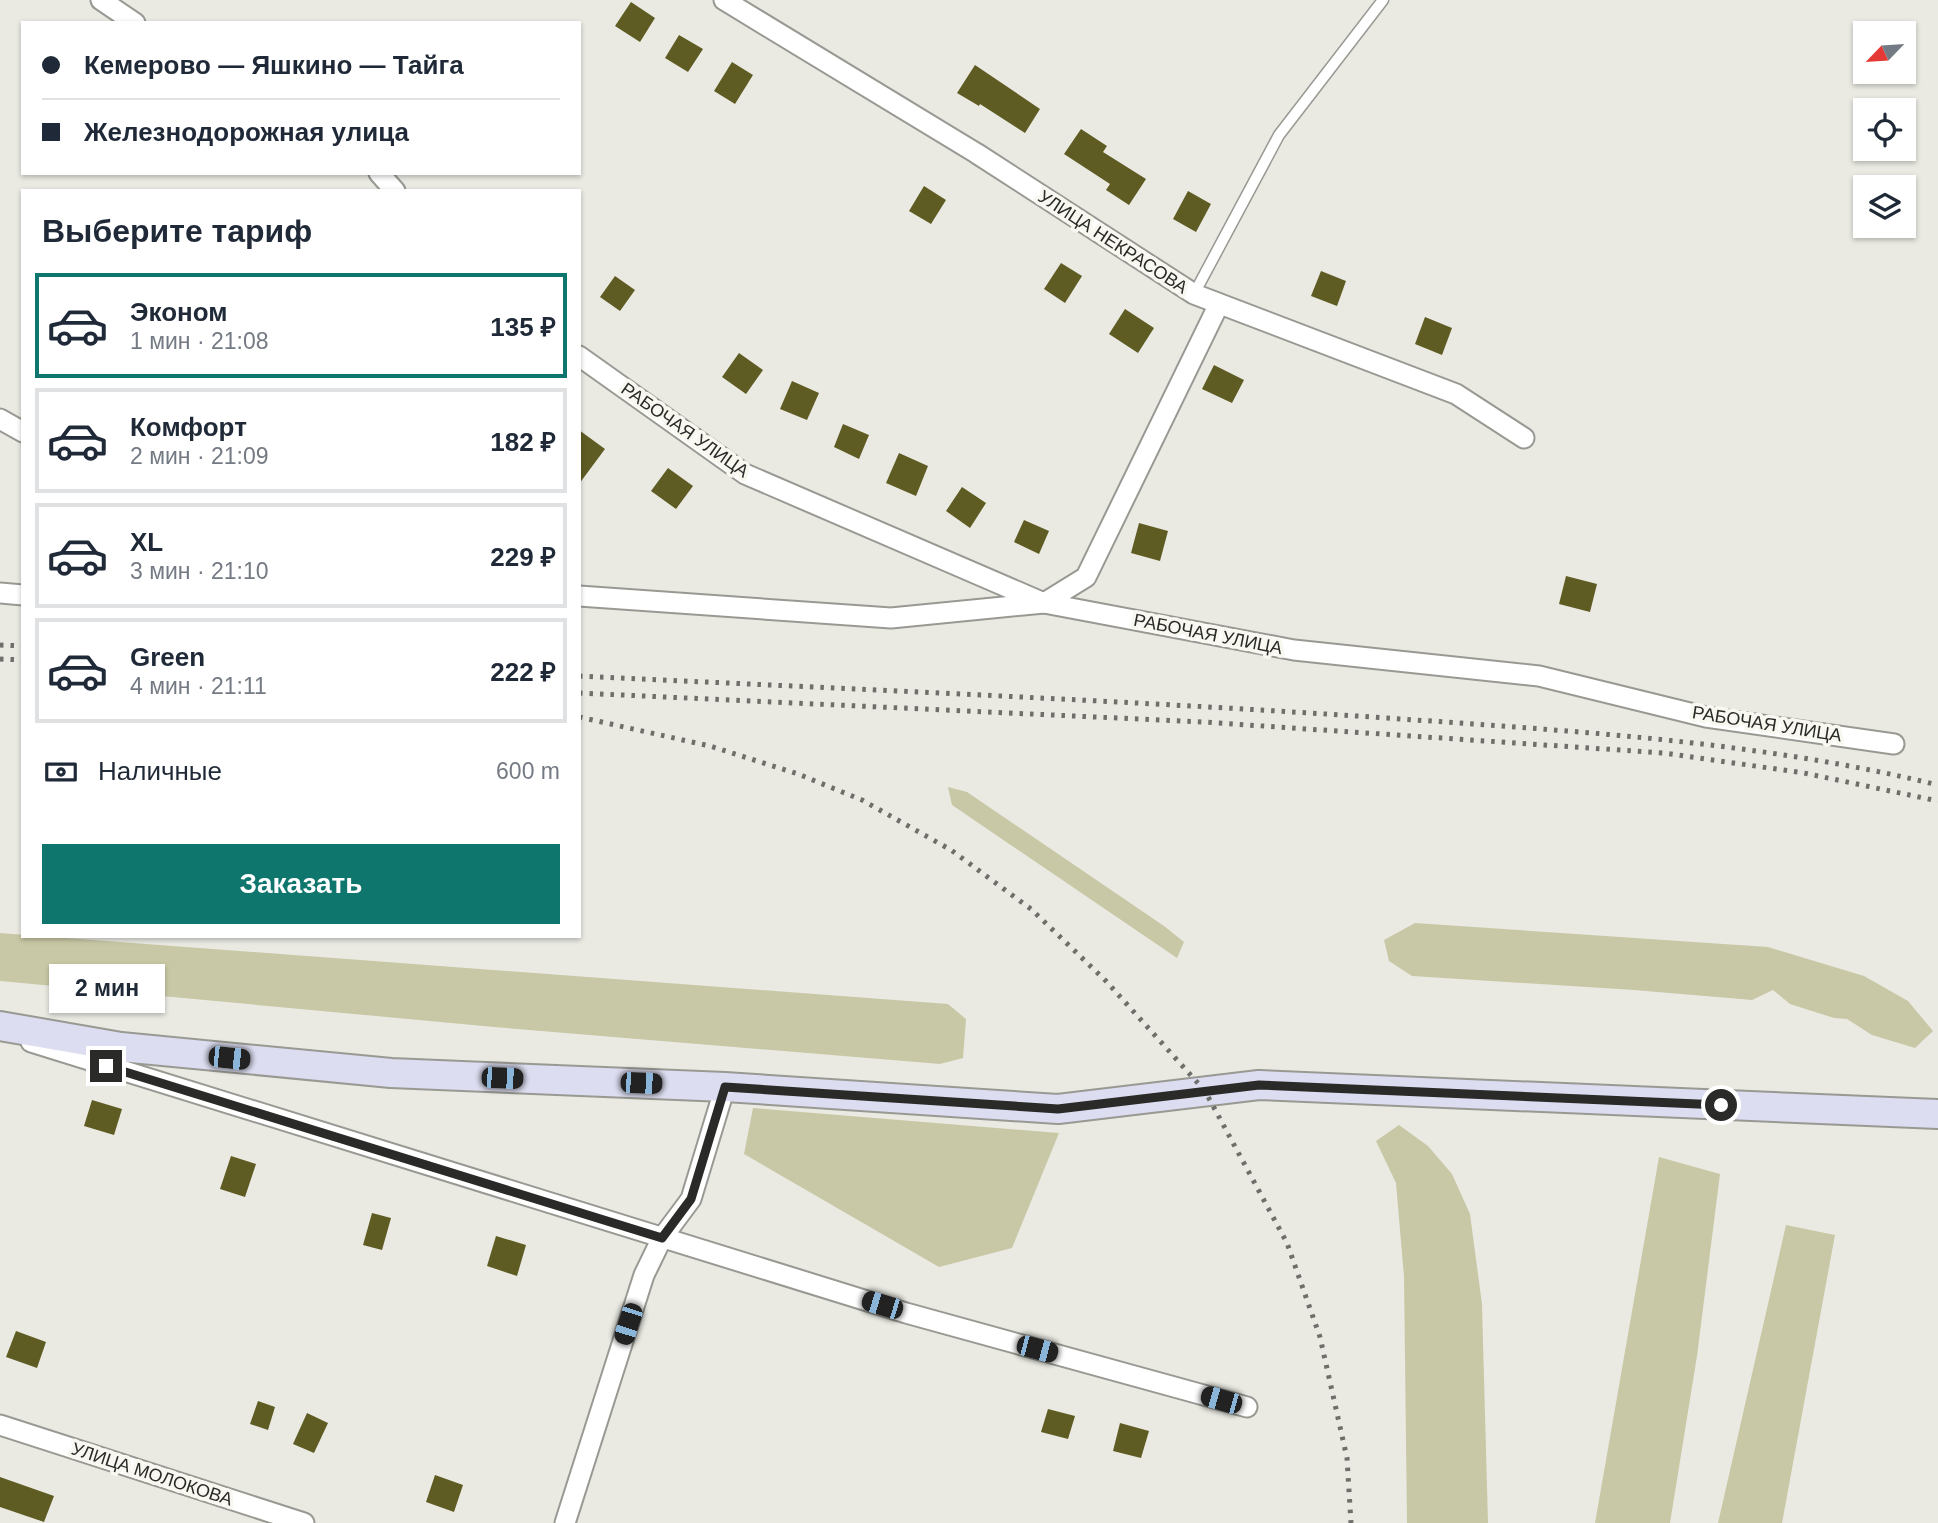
<!DOCTYPE html>
<html lang="ru">
<meta charset="utf-8">
<style>
body{margin:0;font-family:Arial,sans-serif;background:#f6f6f7;color:#1f2937;height:100vh;display:flex;flex-direction:column;font-size:26px;white-space:nowrap}
*{box-sizing:border-box;margin:0}
p{font-size:23px;color:#747a83}
.icon{flex:none;width:38px;height:38px;fill:none;stroke:currentColor;stroke-width:2;stroke-linecap:round;stroke-linejoin:round}
.map{position:relative;flex:1;overflow:hidden}
.sheet{position:absolute;left:21px;top:189px;width:560px;height:749px;display:flex;flex-direction:column;background:#fff;border-radius:0px;box-shadow:0 2px 5px #0004}
.sheet>*{flex:none}
.guide{position:absolute;left:21px;top:21px;width:560px;height:154px;border-radius:0px;box-shadow:0 2px 5px #0004;display:grid;align-content:center;height:154px;padding:0 21px;background:#fff}
.needle{width:46px;rotate:245deg}
.controls{position:absolute;left:1853px;top:21px;display:grid;gap:14px}
.controls a{display:grid;place-items:center;width:63px;height:63px;border-radius:0px;background:#fff;box-shadow:0 2px 5px #0004;font-size:35px}
.end{position:absolute;width:32px;height:32px;margin:-16px;border:9px solid #2a2a28;background:#fff;box-shadow:0 0 0 4px #fff}
.from{border-radius:50%}
.bubble{position:absolute;height:49px;border-radius:0px;background:#fff;box-shadow:0 2px 5px #0004;font-size:23px;font-weight:600;line-height:49px;text-align:center}
.car{position:absolute;width:21px;height:42px;margin:-21px -10px;border-radius:9px;box-shadow:0 0 5px 2px #0007;background:linear-gradient(#222 24%,#8ab4d8 0 40%,#222 0 76%,#8ab4d8 0 86%,#222 0)}
.guide b{display:flex;align-items:center;gap:24px;height:66px;font-size:26px}
.guide b+b{border-top:2px solid #e0e1e3}
.guide i{width:18px;height:18px;background:#1f2937}
ul{padding:0;list-style:none}
li{display:flex;align-items:center;gap:21px;height:105px;margin:0 14px 10px;padding:0 7px;border:4px solid #e0e1e3;border-radius:0px}
li div{flex:1}
li b{display:block;font-size:26px}
li em{font-style:normal;font-weight:600}
li.current{border-color:#0f766e}
li>.icon{width:63px;height:63px;stroke-width:1.5}
h2{padding:0 21px;font-size:32px;line-height:84px}
.pay{display:flex;align-items:center;gap:18px;height:77px;padding:0 21px;font-size:26px}
.pay p{margin-inline-start:auto}
.action{display:flex;gap:14px;margin-top:auto;padding:14px 21px}
.action a{flex:1;height:80px;border-radius:0px;background:#0f766e;color:#fff;font-size:28px;font-weight:600;line-height:80px;text-align:center}
.map>svg:first-child{display:block}
.green{fill:#c9c8a6}
.building{fill:#5f5c23}
.lines{fill:none;stroke-linecap:round;stroke-linejoin:round}
.service-casing{stroke:#999993;stroke-width:13}
.minor-casing{stroke:#999993;stroke-width:23}
.secondary-casing{stroke:#999993;stroke-width:32}
.service{stroke:#fff;stroke-width:10}
.minor{stroke:#fff;stroke-width:19}
.secondary{stroke:#dcddf0;stroke-width:28}
.rail{stroke:#6e6e6a;stroke-width:5;stroke-dasharray:3.5 7;stroke-linecap:butt}
.route{stroke:#2a2a28;stroke-width:9}
.labels{text-anchor:middle;stroke-width:7;stroke-linejoin:round;paint-order:stroke}
.street-label{font-size:18px;fill:#2a2a28;stroke:#f8f8f1}
</style>
<div class="map">
<svg width="1938" height="1523" viewBox="0 0 1938 1523">
<rect width="100%" height="100%" fill="#eaeae3"/>
<g class="green">
<polygon points="948,787 967,792 1164,926 1184,942 1177,958 952,805"/>
<polygon points="1415,923 1768,947 1864,976 1908,1001 1933,1031 1915,1048 1872,1035 1847,1019 1834,1018 1790,1004 1773,990 1752,1000 1634,990 1412,976 1389,961 1384,940"/>
<polygon points="0,933 948,1004 966,1019 963,1058 940,1064 494,1027 0,981"/>
<polygon points="753,1108 1059,1133 1012,1248 939,1267 744,1154"/>
<polygon points="1399,1125 1428,1146 1452,1174 1470,1214 1482,1304 1488,1523 1407,1523 1404,1277 1396,1183 1376,1141"/>
<polygon points="1659,1157 1720,1174 1697,1356 1670,1523 1595,1523"/>
<polygon points="1786,1225 1835,1235 1782,1523 1718,1523"/>
</g>
<g class="building">
<polygon points="631,2 655,18 640,42 615,26"/>
<polygon points="679,35 703,49 688,72 665,58"/>
<polygon points="732,62 753,75 735,104 714,91"/>
<polygon points="975,65 1040,109 1025,133 980,104 979,106 957,93"/>
<polygon points="1081,129 1107,146 1103,152 1146,179 1129,205 1106,190 1110,184 1064,154"/>
<polygon points="924,186 946,200 931,224 909,211"/>
<polygon points="1188,191 1211,204 1196,232 1173,219"/>
<polygon points="1061,263 1082,276 1065,303 1044,289"/>
<polygon points="1321,271 1346,281 1337,306 1311,296"/>
<polygon points="615,276 635,290 620,311 600,297"/>
<polygon points="1125,309 1154,328 1138,353 1109,334"/>
<polygon points="1425,317 1452,328 1442,355 1415,344"/>
<polygon points="739,353 763,370 746,394 722,377"/>
<polygon points="1214,365 1244,380 1232,403 1202,389"/>
<polygon points="792,381 819,393 807,420 780,409"/>
<polygon points="843,424 869,435 859,459 834,447"/>
<polygon points="579,430 605,449 579,484"/>
<polygon points="899,453 928,466 916,496 886,483"/>
<polygon points="668,468 693,486 676,509 651,491"/>
<polygon points="962,487 986,503 970,528 946,511"/>
<polygon points="1024,520 1049,531 1039,554 1014,542"/>
<polygon points="1139,523 1168,531 1160,561 1131,553"/>
<polygon points="1566,576 1597,584 1590,612 1559,604"/>
<polygon points="92,1100 122,1109 114,1135 84,1126"/>
<polygon points="231,1156 256,1164 245,1197 220,1189"/>
<polygon points="372,1213 391,1218 382,1250 363,1245"/>
<polygon points="496,1236 526,1245 517,1276 487,1266"/>
<polygon points="16,1331 46,1342 37,1368 6,1357"/>
<polygon points="258,1401 275,1407 268,1430 250,1424"/>
<polygon points="1048,1409 1075,1416 1068,1439 1041,1432"/>
<polygon points="307,1413 328,1423 314,1453 293,1444"/>
<polygon points="1120,1423 1149,1431 1141,1458 1113,1451"/>
<polygon points="435,1475 463,1485 454,1512 426,1502"/>
<polygon points="0,1477 54,1496 44,1522 0,1507"/>
</g>
<g class="lines">
<g class="service-casing">
<polyline id="service" points="1194,294 1279,135 1383,0"/>
</g>
<g class="minor-casing">
<g id="minor">
<polyline points="101,0 135,23"/>
<polyline points="724,0 976,153 1194,294 1456,394 1524,438"/>
<polyline points="379,173 395,191"/>
<polyline points="579,356 745,474 1044,603 1294,650 1539,676 1706,717 1894,744"/>
<polyline points="0,419 23,432"/>
<polyline points="0,593 23,595"/>
<polyline points="579,596 891,618 1044,603 1086,577 1219,304"/>
<polyline points="31,1042 906,1313 1247,1407"/>
<polyline points="0,1425 304,1523"/>
<polyline points="565,1523 644,1275 662,1238 691,1199 725,1087"/>
</g>
</g>
<g class="secondary-casing">
<polyline id="secondary" points="0,1026 121,1047 391,1073 725,1087 1058,1109 1259,1085 1938,1114"/>
</g>
<use href="#service" class="service"/>
<use href="#minor" class="minor"/>
<use href="#secondary" class="secondary"/>
<g class="rail">
<polyline points="0,645 23,646"/>
<polyline points="0,659 23,660"/>
<path d="M579,676C849,689 1118,700 1387,718C1572,731 1758,741 1938,785"/>
<polyline points="579,693 1203,722 1664,753 1804,773 1938,801"/>
<polyline points="579,717 710,746 798,774 862,800 951,850 1031,909 1106,981 1205,1091 1287,1243 1320,1337 1347,1458 1351,1523"/>
</g>
</g>
<g class="lines">
<polyline class="route" points="106,1066 662,1238 691,1199 725,1087 1058,1109 1259,1085 1721,1105"/>
</g>
<g class="labels">
<g class="street-label">
<text transform="translate(1113 242) rotate(33)" y="6">УЛИЦА НЕКРАСОВА</text>
<text transform="translate(685 430) rotate(35)" y="6">РАБОЧАЯ УЛИЦА</text>
<text transform="translate(1208 634) rotate(11)" y="6">РАБОЧАЯ УЛИЦА</text>
<text transform="translate(1767 724) rotate(9)" y="6">РАБОЧАЯ УЛИЦА</text>
<text transform="translate(152 1474) rotate(18)" y="6">УЛИЦА МОЛОКОВА</text>
</g>
</g>
</svg>
<div class="controls">
<a><svg class="needle" viewBox="-14 -14 28 28"><path d="M0-13l5 13h-10z" fill="#e53935"/><path d="M0 13l5-13h-10z" fill="#747a83"/></svg></a>
<a><svg class="icon" aria-label="locate" viewBox="0 0 24 24"><circle cx="12" cy="12" r="6"/><path d="M12 2v4M12 18v4M2 12h4M18 12h4"/></svg></a>
<a><svg class="icon" aria-label="layers" viewBox="0 0 24 24"><path d="M12 4l9 5-9 5-9-5zM3 14l9 5 9-5"/></svg></a>
</div>
<i class="end from" style="left:1721px;top:1105px"></i>
<i class="end" style="left:106px;top:1066px"></i>
<div class="bubble" style="left:49px;top:964px;width:116px">2 мин</div>
<i class="car" style="left:229px;top:1058px;rotate:96deg"></i>
<i class="car" style="left:502px;top:1078px;rotate:92deg"></i>
<i class="car" style="left:641px;top:1083px;rotate:92deg"></i>
<i class="car" style="left:882px;top:1305px;rotate:287deg"></i>
<i class="car" style="left:628px;top:1324px;rotate:198deg"></i>
<i class="car" style="left:1037px;top:1349px;rotate:105deg"></i>
<i class="car" style="left:1221px;top:1400px;rotate:286deg"></i>
<div class="guide">
<b><i class="from"></i>Кемерово — Яшкино — Тайга</b>
<b><i></i>Железнодорожная улица</b>
</div>
<section class="sheet">
<h2>Выберите тариф</h2>
<ul>
<li class="current"><svg class="icon" aria-label="car" viewBox="0 0 24 24"><path d="M5 17H2v-5l4-1 3-4h7l3 4 3 1v5h-3M9 17h6M6 11h13"/><circle cx="7" cy="17" r="2"/><circle cx="17" cy="17" r="2"/></svg><div><b>Эконом</b><p>1 мин · 21:08</p></div><em>135 ₽</em></li>
<li><svg class="icon" aria-label="car" viewBox="0 0 24 24"><path d="M5 17H2v-5l4-1 3-4h7l3 4 3 1v5h-3M9 17h6M6 11h13"/><circle cx="7" cy="17" r="2"/><circle cx="17" cy="17" r="2"/></svg><div><b>Комфорт</b><p>2 мин · 21:09</p></div><em>182 ₽</em></li>
<li><svg class="icon" aria-label="car" viewBox="0 0 24 24"><path d="M5 17H2v-5l4-1 3-4h7l3 4 3 1v5h-3M9 17h6M6 11h13"/><circle cx="7" cy="17" r="2"/><circle cx="17" cy="17" r="2"/></svg><div><b>XL</b><p>3 мин · 21:10</p></div><em>229 ₽</em></li>
<li><svg class="icon" aria-label="car" viewBox="0 0 24 24"><path d="M5 17H2v-5l4-1 3-4h7l3 4 3 1v5h-3M9 17h6M6 11h13"/><circle cx="7" cy="17" r="2"/><circle cx="17" cy="17" r="2"/></svg><div><b>Green</b><p>4 мин · 21:11</p></div><em>222 ₽</em></li>
</ul>
<div class="pay"><svg class="icon" aria-label="cash" viewBox="0 0 24 24"><path d="M3 7h18v10H3z"/><circle cx="12" cy="12" r="2"/></svg>Наличные<p>600 m</p></div>
<div class="action"><a>Заказать</a></div>
</section>
</div>
